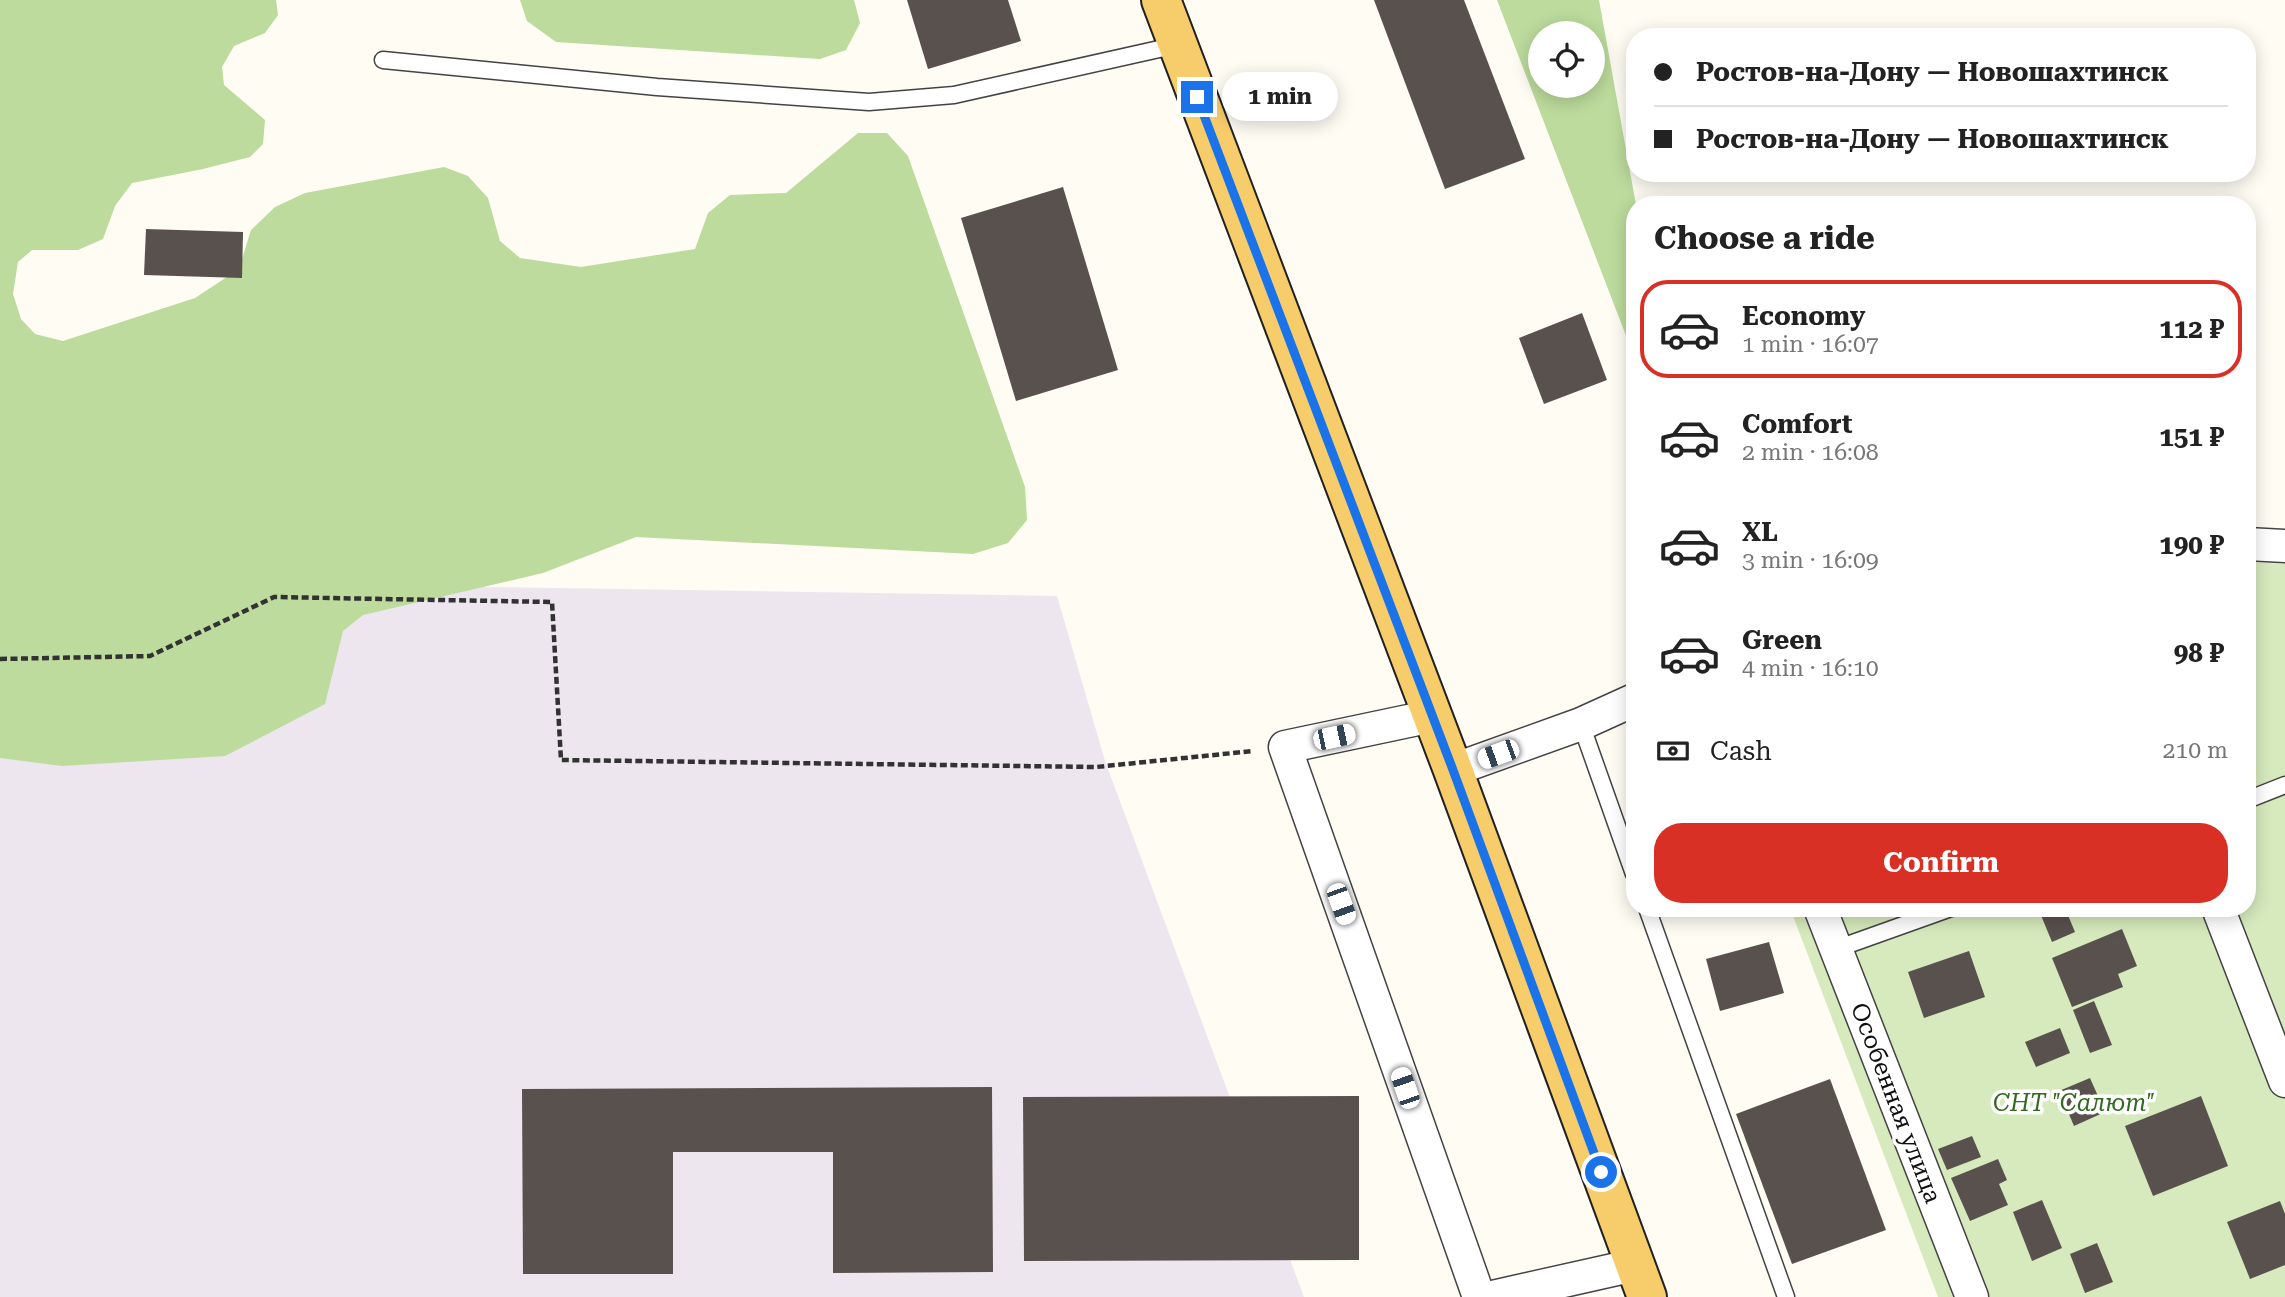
<!DOCTYPE html>
<meta charset="utf-8">
<style>
body{margin:0;font-family:"Roboto Serif",serif;background:#f2f2f2;color:#222;height:100vh;display:flex;flex-direction:column;font-size:26px;white-space:nowrap}
*{box-sizing:border-box;margin:0}
p{font-size:23px;color:#767676}
.icon{flex:none;width:38px;height:38px;fill:none;stroke:currentColor;stroke-width:2;stroke-linecap:round;stroke-linejoin:round}
.map{position:relative;flex:1;overflow:hidden}
.sheet{position:absolute;left:1626px;top:196px;width:630px;height:721px;display:flex;flex-direction:column;background:#fff;border-radius:28px;box-shadow:0 4px 18px #0003}
.sheet>*{flex:none}
.banner{position:absolute;left:1626px;top:28px;width:630px;height:154px;border-radius:28px;box-shadow:0 4px 18px #0003;display:grid;align-content:center;height:154px;padding:0 28px;background:#fff}
.buttons{position:absolute;left:1528px;top:21px;display:grid;gap:14px}
.buttons a{display:grid;place-items:center;width:77px;height:77px;border-radius:50%;background:#fff;box-shadow:0 4px 18px #0003;font-size:35px}
.end{position:absolute;width:32px;height:32px;margin:-16px;border:9px solid #1a73e8;background:#fff;box-shadow:0 0 0 4px #fff}
.from{border-radius:50%}
.bubble{position:absolute;height:49px;border-radius:24px;background:#fff;box-shadow:0 4px 18px #0003;font-size:23px;font-weight:700;line-height:49px;text-align:center}
.car{position:absolute;width:21px;height:42px;margin:-21px -10px;border-radius:9px;box-shadow:0 0 5px 2px #0007;background:linear-gradient(#fff 24%,#345 0 40%,#fff 0 76%,#345 0 86%,#fff 0)}
.banner b{display:flex;align-items:center;gap:24px;height:66px;font-size:26px}
.banner b+b{border-top:2px solid #e0e0e0}
.banner i{width:18px;height:18px;background:#222}
ul{padding:0;list-style:none}
li{display:flex;align-items:center;gap:21px;height:98px;margin:0 14px 10px;padding:0 14px;border:4px solid transparent;border-radius:28px}
li div{flex:1}
li b{display:block;font-size:26px}
li em{font-style:normal;font-weight:700}
li.on{border-color:#d93025}
li>.icon{width:63px;height:63px;stroke-width:1.5}
h2{padding:0 28px;font-size:32px;line-height:84px}
.pay{display:flex;align-items:center;gap:18px;height:77px;padding:0 28px;font-size:26px}
.pay p{margin-inline-start:auto}
.action{display:flex;gap:14px;margin-top:auto;padding:14px 28px}
.action a{flex:1;height:80px;border-radius:28px;background:#d93025;color:#fff;font-size:28px;font-weight:700;line-height:80px;text-align:center}
.map>svg:first-child{display:block}
.industrial{fill:#ede6ee}
.green{fill:#d7eabd}
.forest{fill:#bcdb9c;fill-rule:evenodd}
.building{fill:#59514d}
.lines{fill:none;stroke-linecap:round;stroke-linejoin:round}
.lane-casing{stroke:#434343;stroke-width:19}
.street-casing{stroke:#434343;stroke-width:35}
.primary-casing{stroke:#212121;stroke-width:42}
.path{stroke:#323232;stroke-width:4.5;stroke-dasharray:7 3.5;stroke-linecap:butt}
.lane{stroke:#fff;stroke-width:16}
.street{stroke:#fff;stroke-width:32}
.primary{stroke:#f7cd6c;stroke-width:38}
.route{stroke:#1a73e8;stroke-width:9}
.labels{text-anchor:middle;stroke-width:7;stroke-linejoin:round;paint-order:stroke}
.street-label{font-size:24px;fill:#101010;stroke:#fff}
.park-label{font-size:24px;font-style:italic;fill:#336920;stroke:#fff}
</style>
<div class="map">
<svg width="2285" height="1297" viewBox="0 0 2285 1297">
<rect width="100%" height="100%" fill="#fffcf4"/>
<polygon class="industrial" points="0,579 1057,596 1105,761 1304,1297 0,1297"/>
<polygon class="green" points="2247,562 2285,564 2285,1297 1938,1297 1790,908 2247,908"/>
<g class="forest">
<polygon points="0,0 276,0 278,15 265,33 234,46 222,67 224,85 265,120 263,144 250,157 203,169 132,183 115,206 103,239 78,250 32,250 18,262 13,294 21,319 35,334 63,341 195,298 239,269 251,230 275,207 305,193 444,167 468,176 488,198 500,241 520,258 581,267 695,249 708,213 730,195 786,193 858,133 887,133 908,156 1025,487 1027,520 1008,543 973,554 636,537 543,573 363,615 343,631 325,704 225,756 62,766 0,758"/>
<polygon points="520,0 854,0 860,23 846,50 820,59 556,42 527,21"/>
<path d="M1497,0H1599L1636,205L1634,370L1628,341ZM1592,33V86H1540V33Z"/>
</g>
<g class="building">
<polygon points="907,0 1008,0 1021,41 928,69"/>
<polygon points="1374,0 1464,0 1525,159 1445,189"/>
<polygon points="1063,187 1118,370 1016,401 961,218"/>
<polygon points="146,229 243,232 242,278 144,275"/>
<polygon points="1582,313 1607,380 1544,404 1519,338"/>
<polygon points="2038,908 2065,908 2075,932 2052,942"/>
<polygon points="2122,929 2137,966 2118,974 2123,987 2072,1007 2052,958"/>
<polygon points="1769,942 1784,993 1720,1011 1706,959"/>
<polygon points="1969,951 1985,997 1924,1018 1908,972"/>
<polygon points="2094,1001 2112,1045 2090,1053 2073,1010"/>
<polygon points="2060,1028 2070,1053 2036,1067 2025,1042"/>
<polygon points="2090,1078 2105,1112 2074,1126 2059,1091"/>
<polygon points="1830,1079 1886,1230 1792,1264 1736,1114"/>
<polygon points="992,1087 993,1272 833,1273 833,1152 673,1152 673,1274 523,1274 522,1089"/>
<polygon points="1359,1096 1359,1260 1024,1261 1023,1097"/>
<polygon points="2201,1096 2228,1166 2153,1196 2125,1126"/>
<polygon points="1972,1136 1981,1157 1947,1170 1938,1149"/>
<polygon points="1998,1159 2007,1180 1999,1184 2008,1205 1970,1221 1951,1178"/>
<polygon points="2042,1200 2062,1248 2032,1261 2013,1212"/>
<polygon points="2280,1201 2285,1214 2285,1265 2250,1279 2227,1222"/>
<polygon points="2097,1243 2113,1282 2085,1293 2070,1254"/>
</g>
<g class="lines">
<g class="lane-casing">
<g id="lane">
<polyline points="383,60 657,87 869,102 954,95 1177,45"/>
<polyline points="1581,724 1634,874"/>
<polyline points="2247,800 2285,785"/>
<polyline points="1647,908 1786,1297"/>
<polyline points="1836,949 1951,908"/>
</g>
</g>
<g class="street-casing">
<g id="street">
<polyline points="2247,544 2285,546"/>
<polyline points="1432,716 1285,747 1479,1297"/>
<polyline points="1453,770 1581,724 1634,700"/>
<polyline points="1820,908 1972,1297"/>
<polyline points="2218,908 2285,1081"/>
<polyline points="1492,1297 1635,1265"/>
</g>
</g>
<g class="primary-casing">
<polyline id="primary" points="1161,0 1453,770 1647,1297"/>
</g>
<polyline class="path" points="0,659 150,656 274,597 552,602 561,760 1096,767 1253,751"/>
<use href="#lane" class="lane"/>
<use href="#street" class="street"/>
<use href="#primary" class="primary"/>
</g>
<g class="lines">
<polyline class="route" points="1197,97 1453,770 1601,1172"/>
</g>
<g class="labels">
<g class="street-label">
<text transform="translate(1896 1103) rotate(69)" y="8">Особенная улица</text>
</g>
<g class="park-label">
<text x="2074" y="1111">СНТ "Салют"</text>
</g>
</g>
</svg>
<div class="buttons">
<a><svg class="icon" aria-label="locate" viewBox="0 0 24 24"><circle cx="12" cy="12" r="6"/><path d="M12 2v4M12 18v4M2 12h4M18 12h4"/></svg></a>
</div>
<i class="end from" style="left:1601px;top:1172px"></i>
<i class="end" style="left:1197px;top:97px"></i>
<div class="bubble" style="left:1222px;top:72px;width:116px">1 min</div>
<i class="car" style="left:1334px;top:737px;rotate:78deg"></i>
<i class="car" style="left:1498px;top:754px;rotate:250deg"></i>
<i class="car" style="left:1341px;top:904px;rotate:160deg"></i>
<i class="car" style="left:1405px;top:1088px;rotate:341deg"></i>
<div class="banner">
<b><i class="from"></i>Ростов-на-Дону — Новошахтинск</b>
<b><i></i>Ростов-на-Дону — Новошахтинск</b>
</div>
<section class="sheet">
<h2>Choose a ride</h2>
<ul>
<li class="on"><svg class="icon" aria-label="car" viewBox="0 0 24 24"><path d="M5 17H2v-5l4-1 3-4h7l3 4 3 1v5h-3M9 17h6M6 11h13"/><circle cx="7" cy="17" r="2"/><circle cx="17" cy="17" r="2"/></svg><div><b>Economy</b><p>1 min · 16:07</p></div><em>112 ₽</em></li>
<li><svg class="icon" aria-label="car" viewBox="0 0 24 24"><path d="M5 17H2v-5l4-1 3-4h7l3 4 3 1v5h-3M9 17h6M6 11h13"/><circle cx="7" cy="17" r="2"/><circle cx="17" cy="17" r="2"/></svg><div><b>Comfort</b><p>2 min · 16:08</p></div><em>151 ₽</em></li>
<li><svg class="icon" aria-label="car" viewBox="0 0 24 24"><path d="M5 17H2v-5l4-1 3-4h7l3 4 3 1v5h-3M9 17h6M6 11h13"/><circle cx="7" cy="17" r="2"/><circle cx="17" cy="17" r="2"/></svg><div><b>XL</b><p>3 min · 16:09</p></div><em>190 ₽</em></li>
<li><svg class="icon" aria-label="car" viewBox="0 0 24 24"><path d="M5 17H2v-5l4-1 3-4h7l3 4 3 1v5h-3M9 17h6M6 11h13"/><circle cx="7" cy="17" r="2"/><circle cx="17" cy="17" r="2"/></svg><div><b>Green</b><p>4 min · 16:10</p></div><em>98 ₽</em></li>
</ul>
<div class="pay"><svg class="icon" aria-label="cash" viewBox="0 0 24 24"><path d="M3 7h18v10H3z"/><circle cx="12" cy="12" r="2"/></svg>Cash<p>210 m</p></div>
<div class="action"><a>Confirm</a></div>
</section>
</div>
